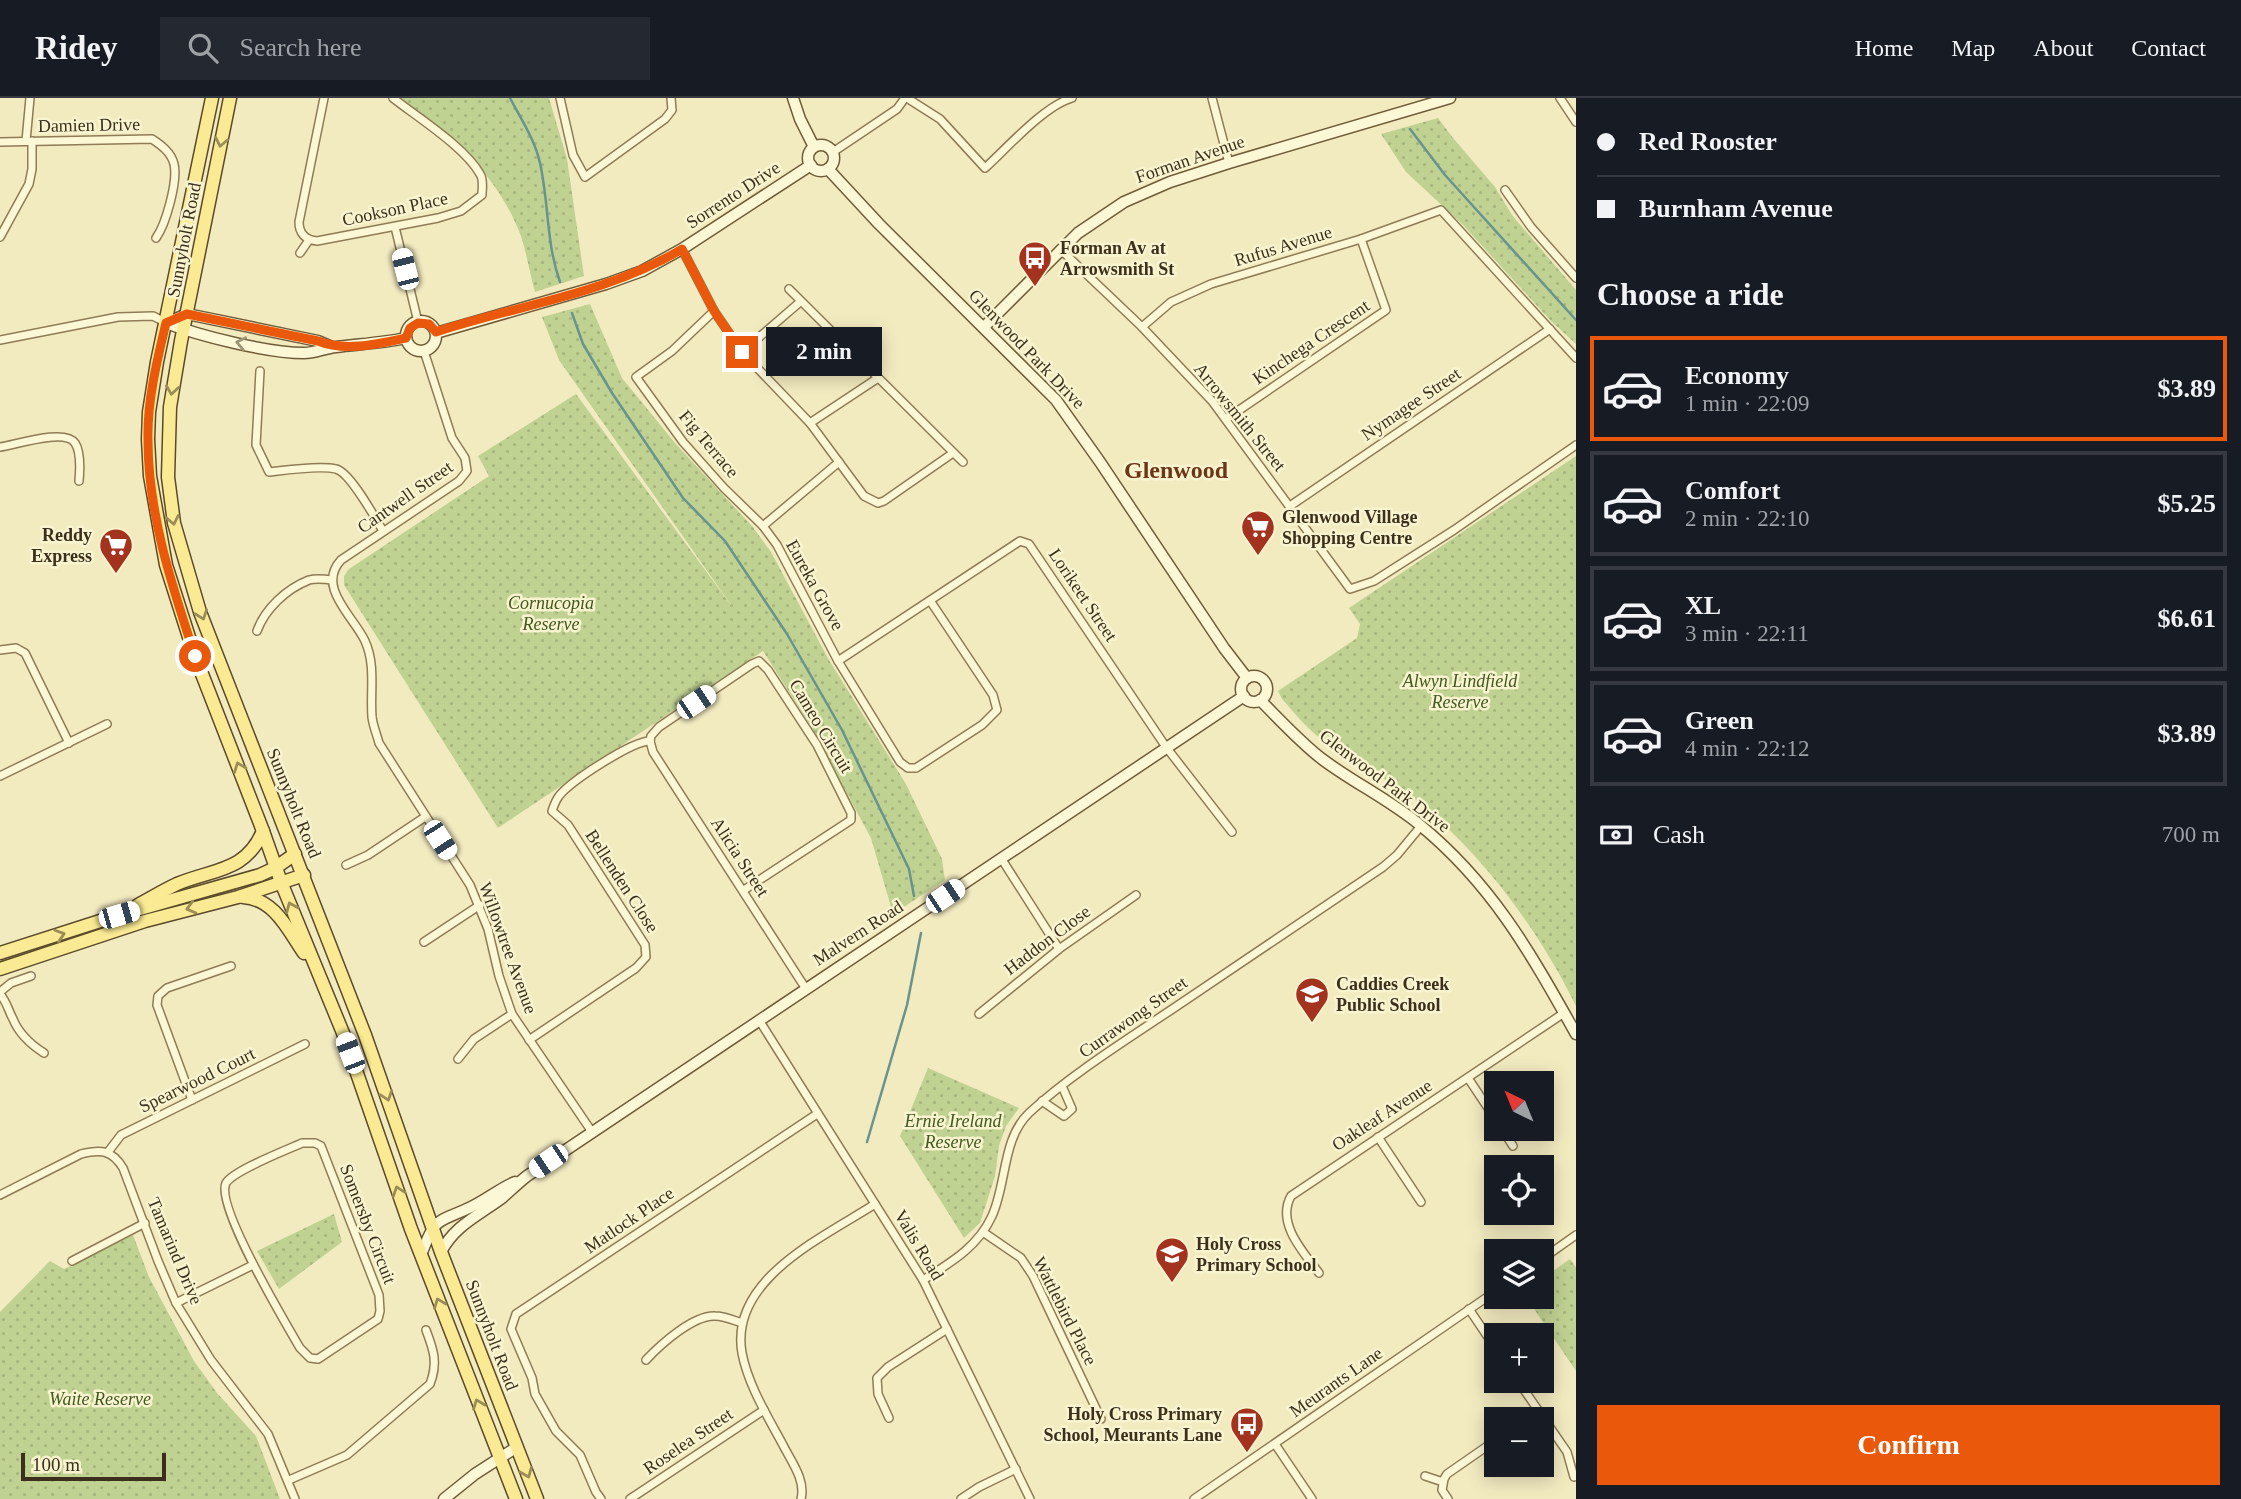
<!DOCTYPE html>
<meta charset="utf-8">
<style>
body{margin:0;font-family:Georgia,serif;background:#242831;color:#f1f3f6;height:100vh;display:flex;flex-direction:column;font-size:26px;white-space:nowrap}
*{box-sizing:border-box;margin:0}
p{font-size:23px;color:#9ea1a6}
.icon{flex:none;width:38px;height:38px;fill:none;stroke:currentColor;stroke-width:2;stroke-linecap:round;stroke-linejoin:round}
.map{position:relative;flex:1;overflow:hidden}
.drawer{display:flex;flex-direction:column;background:#171b24;width:665px}
.drawer>*{flex:none}
.hud{display:grid;align-content:center;height:154px;padding:0 21px;background:#171b24}
.needle{width:46px;rotate:317deg}
.buttons{position:absolute;left:1484px;top:973px;display:grid;gap:14px}
.buttons a{display:grid;place-items:center;width:70px;height:70px;border-radius:0px;background:#171b24;box-shadow:0 4px 18px #0003;font-size:35px}
.scale{position:absolute;left:21px;bottom:18px;width:145px;box-sizing:border-box;padding-left:7px;border:4px solid #3c301c;border-top:0;font-size:19px;line-height:24px;white-space:nowrap;color:#3c301c;-webkit-text-stroke:5px #f9f4d0;paint-order:stroke}
.end{position:absolute;width:32px;height:32px;margin:-16px;border:9px solid #ea580c;background:#fff;box-shadow:0 0 0 4px #fff}
.from{border-radius:50%}
.bubble{position:absolute;height:49px;border-radius:0px;background:#171b24;box-shadow:0 4px 18px #0003;font-size:23px;font-weight:700;line-height:49px;text-align:center}
.car{position:absolute;width:21px;height:42px;margin:-21px -10px;border-radius:9px;box-shadow:0 0 5px 2px #0007;background:linear-gradient(#fff 24%,#345 0 40%,#fff 0 76%,#345 0 86%,#fff 0)}
.hud b{display:flex;align-items:center;gap:24px;height:66px;font-size:26px}
.hud b+b{border-top:2px solid #363941}
.hud i{width:18px;height:18px;background:#f1f3f6}
ul{padding:0;list-style:none}
li{display:flex;align-items:center;gap:21px;height:105px;margin:0 14px 10px;padding:0 7px;border:4px solid #363941;border-radius:0px}
li div{flex:1}
li b{display:block;font-size:26px}
li em{font-style:normal;font-weight:700}
li.active{border-color:#ea580c}
li>.icon{width:63px;height:63px;stroke-width:1.5}
h2{padding:0 21px;font-size:32px;line-height:84px}
.pay{display:flex;align-items:center;gap:18px;height:77px;padding:0 21px;font-size:26px}
.pay p{margin-inline-start:auto}
.cta{display:flex;gap:14px;margin-top:auto;padding:14px 21px}
.cta a{flex:1;height:80px;border-radius:0px;background:#ea580c;color:#fff;font-size:28px;font-weight:700;line-height:80px;text-align:center}
header{display:flex;align-items:center;gap:42px;box-sizing:border-box;height:98px;padding:0 35px;background:#171b24;border-bottom:2px solid #363941}
header strong{font-size:33px}
nav{display:flex;gap:38px;margin-inline-start:auto;font-size:24px}
.search{width:490px;height:63px;background:#242831;display:flex;align-items:center;gap:18px;box-sizing:border-box;padding:0 24px;border-radius:0px;color:#9ea1a6;font-size:26px}
main{display:flex;flex:1;min-height:0}
.map>svg:first-child{display:block}
.park{fill:url(#park-dots)}
.lines{fill:none;stroke-linecap:round;stroke-linejoin:round}
.stream{stroke:#69938f;stroke-width:2.5}
.street-casing{stroke:#8e7c56;stroke-width:10}
.secondary-casing{stroke:#6f5d39;stroke-width:13}
.primary-casing{stroke:#5b492a;stroke-width:15}
.street{stroke:#fcf7d4;stroke-width:7}
.secondary{stroke:#fcf7d4;stroke-width:10}
.primary{stroke:#faea93;stroke-width:12}
.oneway{stroke:#9b8d58}
.oneway2{stroke:#9c9478}
.route{stroke:#ea580c;stroke-width:9}
.labels{text-anchor:middle;stroke-width:5;stroke-linejoin:round;paint-order:stroke}
.street-label{font-size:18px;fill:#3c301c;stroke:#f9f4d0}
.poi-label{font-size:18px;font-weight:bold;fill:#3c301c;stroke:#f9f4d0;text-anchor:start}
.park-label{font-size:18px;font-style:italic;fill:#425a20;stroke:#f9f4d0}
.district-label{font-size:24px;font-weight:bold;fill:#6d3616;stroke:#f9f4d0}
</style>
<header>
<strong>Ridey</strong>
<div class="search"><svg class="icon" aria-label="search" viewBox="0 0 24 24"><circle cx="10" cy="10" r="6"/><path d="M15 15l6 6"/></svg>Search here</div>
<nav><a>Home</a><a>Map</a><a>About</a><a>Contact</a></nav>
</header>
<main>
<div class="map">
<svg width="1576" height="1401" viewBox="0 0 1576 1401">
<defs>
<pattern id="park-dots" width="8" height="8" patternUnits="userSpaceOnUse" patternTransform="scale(1.75)"><rect width="8" height="8" fill="#c0d292"/><path d="M2 2h.1M6 6h.1" fill="none" stroke="#a6b57d" stroke-width="1.8" stroke-linecap="round"/></pattern>
</defs>
<rect width="100%" height="100%" fill="#f3ebc0"/>
<g class="park">
<path d="M401,0H549L567,61L584,178L535,194C530,176 527,158 522,141C498,75 454,42 401,0Z"/>
<polygon points="1438,20 1453,40 1495,89 1512,117 1576,192 1576,246 1551,223 1463,127 1406,74 1381,36"/>
<polygon points="590,206 622,280 675,345 752,428 771,454 829,562 906,686 942,761 945,782 893,816 871,740 810,627 763,553 498,730 344,487 344,478 349,471 489,378 478,358 576,296 736,514 559,262 542,219"/>
<path d="M1576,358V908C1539,832 1483,757 1417,703C1389,680 1352,667 1323,643C1308,631 1295,616 1282,601L1278,593L1357,540L1360,526L1349,510Z"/>
<polygon points="928,970 1019,1010 1006,1028 999,1048 995,1078 980,1125 964,1140 900,1038"/>
<polygon points="334,1116 342,1144 279,1191 257,1153"/>
<polygon points="133,1137 149,1179 194,1263 217,1295 256,1338 280,1401 0,1401 0,1214 50,1163 64,1171"/>
<polygon points="1570,1161 1576,1169 1576,1273 1526,1199 1542,1199 1542,1181"/>
</g>
<g class="lines">
<g class="stream">
<path d="M510,0C521,21 535,42 540,65C549,105 546,145 560,184"/>
<polyline points="1410,31 1445,77 1576,222"/>
<polyline points="572,215 583,246 612,295 683,400 725,443 787,536 842,632 909,771 914,798"/>
<polyline points="867,1044 907,907 921,835"/>
</g>
<g class="street-casing">
<g id="street">
<path d="M324,0L299,124C299,135 305,142 317,143L438,120L461,113L482,97C482,90 484,82 480,76C465,49 417,19 393,0"/>
<polyline points="560,0 573,57 585,79 665,21 672,12 671,0"/>
<path d="M907,0L940,21L985,70C1007,50 1044,8 1072,0"/>
<polyline points="1212,0 1229,65"/>
<polyline points="1560,0 1576,24"/>
<polyline points="26,43 30,0"/>
<path d="M0,44L152,41C161,47 171,54 174,66C178,83 166,126 156,140"/>
<polyline points="833,54 897,11 905,0"/>
<polyline points="1505,92 1531,129 1576,180"/>
<polyline points="395,129 418,224"/>
<polyline points="0,139 29,86 32,71 32,43"/>
<polyline points="682,151 714,213 742,254 810,325 864,398 878,405 884,403 953,355"/>
<polyline points="1060,151 1142,229 1212,303 1350,491 1374,483 1454,432 1576,347"/>
<polyline points="300,155 309,142"/>
<polyline points="789,191 963,364"/>
<polyline points="714,213 672,253 636,279 683,344 724,390 763,428 777,447 838,563 900,664 908,670 916,670 982,627 997,612 993,597 931,504"/>
<polyline points="1142,229 1171,204 1211,186 1361,141 1441,112 1576,260"/>
<polyline points="0,242 118,219 153,218 165,224"/>
<path d="M424,253L452,340L465,360L467,373L459,383L341,462C316,489 354,519 365,543C376,567 370,594 372,619C373,628 377,637 379,645L470,787L488,831L499,878L512,916L592,1034"/>
<polyline points="742,254 800,204"/>
<path d="M260,273L256,347L269,374C286,372 320,367 336,371C350,374 375,420 383,433"/>
<polyline points="1226,321 1386,212 1361,141"/>
<polyline points="810,325 878,280"/>
<path d="M0,349C15,347 65,330 75,345C81,354 80,372 79,383"/>
<polyline points="1290,408 1550,231"/>
<polyline points="763,428 839,364"/>
<path d="M257,533C265,511 286,491 309,482C316,480 325,481 332,482"/>
<polyline points="0,552 16,550 25,555 69,645"/>
<polyline points="838,563 1020,443 1029,446 1166,649 1232,734"/>
<polyline points="650,643 651,638 659,629 752,566 759,563 768,572 817,647 851,715 851,722 744,792"/>
<polyline points="650,643 653,654 806,891"/>
<polyline points="0,678 107,626"/>
<polyline points="1001,760 1059,851"/>
<polyline points="346,767 368,757 425,719"/>
<polyline points="424,844 480,807"/>
<polyline points="0,894 11,885 31,878"/>
<path d="M0,896C7,904 8,912 13,921C19,936 30,946 44,955"/>
<polyline points="979,916 1059,851 1136,797"/>
<polyline points="759,922 923,1182 1030,1401"/>
<path d="M529,942L636,870L646,859L645,847L568,727L552,713C554,707 556,702 559,698C571,683 632,643 650,643"/>
<polyline points="458,961 474,941 512,916"/>
<polyline points="1468,980 1496,1022"/>
<polyline points="192,1002 157,907 158,898 167,890 231,868"/>
<polyline points="1042,1003 1064,1018 1072,1011 1062,988"/>
<polyline points="1502,1031 1513,1048"/>
<polyline points="1378,1039 1421,1104"/>
<path d="M302,1045H315L321,1048L379,1197L380,1213L378,1221L318,1261L310,1260L300,1250C286,1226 215,1107 226,1085C234,1072 287,1052 302,1045Z"/>
<polyline points="108,1054 121,1037 305,946"/>
<path d="M0,1097L81,1056C101,1051 112,1052 123,1070L158,1163L176,1205L211,1262L268,1336L295,1401"/>
<polyline points="983,1134 1021,1160 1033,1178 1101,1321"/>
<polyline points="1542,1161 1576,1137"/>
<polyline points="72,1163 145,1125"/>
<path d="M1319,1175C1303,1154 1276,1125 1291,1098L1564,915"/>
<path d="M923,1182C950,1165 978,1149 992,1118C1007,1085 1002,1041 1029,1015C1069,978 1126,942 1171,912C1242,864 1312,817 1383,769L1397,757L1421,728"/>
<polyline points="176,1205 253,1167"/>
<polyline points="1469,1211 1496,1251"/>
<path d="M646,1262C660,1247 693,1217 715,1218C724,1218 733,1222 742,1225"/>
<polyline points="1518,1283 1567,1354 1574,1379"/>
<polyline points="889,1320 878,1296 877,1280 888,1269 947,1231"/>
<polyline points="1527,1321 1539,1313"/>
<polyline points="1275,1346 1312,1401"/>
<polyline points="1425,1378 1443,1384"/>
<path d="M289,1382L347,1357L430,1286C438,1265 434,1253 426,1232"/>
<polyline points="601,1401 596,1394 580,1357 556,1333 535,1296 532,1280 511,1231 516,1216 817,1016"/>
<polyline points="630,1401 764,1312"/>
<path d="M801,1401C806,1382 791,1363 783,1347C768,1319 748,1287 742,1255C729,1181 824,1139 875,1106"/>
<polyline points="961,1401 979,1389 1016,1371"/>
<polyline points="1194,1401 1496,1193"/>
<polyline points="1448,1401 1442,1392 1444,1381 1447,1376 1496,1342"/>
</g>
</g>
<g class="secondary-casing">
<g id="secondary">
<polyline points="793,0 800,21 814,49"/>
<circle cx="821" cy="60" r="13"/>
<polyline points="828,71 879,126 1056,302 1100,364 1224,550 1247,580"/>
<circle cx="421" cy="238" r="15"/>
<path d="M166,225C200,238 268,255 304,255C315,255 325,250 336,249C360,246 383,245 406,240"/>
<polyline points="166,225 187,216 318,243 332,249"/>
<polyline points="984,229 1078,135 1124,104 1170,84 1229,65 1450,0"/>
<polyline points="436,235 606,186 642,173 682,151 811,67"/>
<circle cx="1254" cy="591" r="13"/>
<path d="M1260,602C1280,622 1300,644 1322,661C1354,685 1390,702 1420,727C1493,787 1531,856 1576,936"/>
<path d="M441,1154C454,1128 479,1117 502,1100C510,1093 518,1085 527,1078L1244,598"/>
<path d="M421,1157C436,1117 436,1126 471,1109C486,1102 499,1091 515,1084"/>
<polyline points="444,1401 475,1376 517,1349"/>
</g>
</g>
<g class="primary-casing">
<g id="primary">
<polyline points="212,0 157,264 149,314 148,341 150,378 166,467 195,558 263,733 281,784 343,935 411,1131 516,1401"/>
<polyline points="230,0 181,243 170,309 168,379 174,425 200,514 365,937 441,1154 537,1401"/>
<path d="M243,799C275,801 288,832 304,855"/>
<path d="M138,807C151,800 164,792 177,786C213,771 246,774 263,733"/>
<polyline points="0,855 119,817 260,777 275,770 295,756"/>
<polyline points="0,871 145,823 238,799 304,777"/>
</g>
</g>
<use href="#street" class="street"/>
<use href="#secondary" class="secondary"/>
<use href="#primary" class="primary"/>
</g>
<defs><path id="oneway-chevron" d="M-2-3.5L2.5 0L-2 3.5" fill="none" stroke-width="1.6" stroke-linecap="round" stroke-linejoin="round" transform="scale(1.75)"/></defs>
<g class="oneway">
<use href="#oneway-chevron" transform="translate(221 44) rotate(101)"/>
<use href="#oneway-chevron" transform="translate(172 292) rotate(98)"/>
<use href="#oneway-chevron" transform="translate(173 422) rotate(79)"/>
<use href="#oneway-chevron" transform="translate(202 517) rotate(70)"/>
<use href="#oneway-chevron" transform="translate(239 669) rotate(-111)"/>
<use href="#oneway-chevron" transform="translate(291 809) rotate(-113)"/>
<use href="#oneway-chevron" transform="translate(191 810) rotate(165)"/>
<use href="#oneway-chevron" transform="translate(60 837) rotate(-18)"/>
<use href="#oneway-chevron" transform="translate(387 998) rotate(71)"/>
<use href="#oneway-chevron" transform="translate(398 1093) rotate(-109)"/>
<use href="#oneway-chevron" transform="translate(439 1205) rotate(-111)"/>
<use href="#oneway-chevron" transform="translate(478 1306) rotate(-111)"/>
<use href="#oneway-chevron" transform="translate(527 1375) rotate(68)"/>
</g>
<use class="oneway2" href="#oneway-chevron" transform="translate(241 245) rotate(-168)"/>
<g class="lines">
<path class="route" d="M195,558C172,488 148,416 148,342C147,303 157,263 166,225L187,216L318,243C345,254 378,246 406,240L410,230L418,225L429,226L436,234C518,207 607,196 682,151L714,213L742,254"/>
</g>
<defs>
<g id="bus-pin" transform="scale(1.75)"><path d="M0 17L-7.5 6A9.5 9.5 0 1 1 7.5 6Z" fill="#a3331f" stroke="#f9f4d0"/><path d="M-5-6H5V4H4V6H2V4H-2V6H-4V4H-5ZM-3.5-4V0h7V-4ZM-3.5 1.2v1.5H-2V1.2ZM2 1.2v1.5H3.5V1.2Z" fill="#fff"/></g>
<g id="supermarket-pin" transform="scale(1.75)"><path d="M0 17L-7.5 6A9.5 9.5 0 1 1 7.5 6Z" fill="#a3331f" stroke="#f9f4d0"/><path d="M-6-5.5h2.5l.6 2H6L4.5 2H-2.5L-4.4-4H-6ZM-1.5 3.2a1.3 1.3 0 1 0 .1 0ZM3 3.2a1.3 1.3 0 1 0 .1 0Z" fill="#fff"/></g>
<g id="school-pin" transform="scale(1.75)"><path d="M0 17L-7.5 6A9.5 9.5 0 1 1 7.5 6Z" fill="#a3331f" stroke="#f9f4d0"/><path d="M0-5L7-2L0 1L-7-2ZM-4 1L0 2.5L4 1V4Q0 6-4 4Z" fill="#fff"/></g>
</defs>
<g fill-rule="evenodd">
<use href="#bus-pin" x="1035" y="160"/>
<use href="#supermarket-pin" x="1258" y="429"/>
<use href="#supermarket-pin" x="116" y="447"/>
<use href="#school-pin" x="1312" y="896"/>
<use href="#school-pin" x="1172" y="1156"/>
<use href="#bus-pin" x="1247" y="1326"/>
</g>
<g class="labels">
<g class="street-label">
<text transform="translate(89 27) rotate(-1)" y="6">Damien Drive</text>
<text transform="translate(1190 61) rotate(-19)" y="6">Forman Avenue</text>
<text transform="translate(733 97) rotate(-33)" y="6">Sorrento Drive</text>
<text transform="translate(395 111) rotate(-12)" y="6">Cookson Place</text>
<text transform="translate(184 142) rotate(-79)" y="6">Sunnyholt Road</text>
<text transform="translate(1283 148) rotate(-17)" y="6">Rufus Avenue</text>
<text transform="translate(1311 244) rotate(-34)" y="6">Kinchega Crescent</text>
<text transform="translate(1027 251) rotate(46)" y="6">Glenwood Park Drive</text>
<text transform="translate(1411 306) rotate(-34)" y="6">Nymagee Street</text>
<text transform="translate(1240 319) rotate(51)" y="6">Arrowsmith Street</text>
<text transform="translate(709 346) rotate(50)" y="6">Fig Terrace</text>
<text transform="translate(405 399) rotate(-35)" y="6">Cantwell Street</text>
<text transform="translate(815 487) rotate(61)" y="6">Eureka Grove</text>
<text transform="translate(1083 497) rotate(56)" y="6">Lorikeet Street</text>
<text transform="translate(821 628) rotate(59)" y="6">Cameo Circuit</text>
<text transform="translate(1385 683) rotate(37)" y="6">Glenwood Park Drive</text>
<text transform="translate(294 705) rotate(68)" y="6">Sunnyholt Road</text>
<text transform="translate(740 759) rotate(57)" y="6">Alicia Street</text>
<text transform="translate(622 783) rotate(57)" y="6">Bellenden Close</text>
<text transform="translate(858 835) rotate(-33)" y="6">Malvern Road</text>
<text transform="translate(1047 842) rotate(-37)" y="6">Haddon Close</text>
<text transform="translate(508 850) rotate(70)" y="6">Willowtree Avenue</text>
<text transform="translate(1133 919) rotate(-35)" y="6">Currawong Street</text>
<text transform="translate(197 982) rotate(-26)" y="6">Spearwood Court</text>
<text transform="translate(1382 1017) rotate(-33)" y="6">Oakleaf Avenue</text>
<text transform="translate(629 1122) rotate(-34)" y="6">Matlock Place</text>
<text transform="translate(368 1126) rotate(69)" y="6">Somersby Circuit</text>
<text transform="translate(919 1147) rotate(59)" y="6">Valis Road</text>
<text transform="translate(175 1153) rotate(67)" y="6">Tamarind Drive</text>
<text transform="translate(1065 1213) rotate(63)" y="6">Wattlebird Place</text>
<text transform="translate(492 1237) rotate(69)" y="6">Sunnyholt Road</text>
<text transform="translate(1336 1284) rotate(-35)" y="6">Meurants Lane</text>
<text transform="translate(688 1343) rotate(-34)" y="6">Roselea Street</text>
</g>
<g class="poi-label">
<text x="1060" y="156">Forman Av at<tspan x="1060" dy="21">Arrowsmith St</tspan></text>
<text x="1282" y="425">Glenwood Village<tspan x="1282" dy="21">Shopping Centre</tspan></text>
<text x="92" y="443" text-anchor="end">Reddy<tspan x="92" dy="21">Express</tspan></text>
<text x="1336" y="892">Caddies Creek<tspan x="1336" dy="21">Public School</tspan></text>
<text x="1196" y="1152">Holy Cross<tspan x="1196" dy="21">Primary School</tspan></text>
<text x="1222" y="1322" text-anchor="end">Holy Cross Primary<tspan x="1222" dy="21">School, Meurants Lane</tspan></text>
</g>
<g class="park-label">
<text x="551" y="511">Cornucopia<tspan x="551" dy="21">Reserve</tspan></text>
<text x="1460" y="589">Alwyn Lindfield<tspan x="1460" dy="21">Reserve</tspan></text>
<text x="953" y="1029">Ernie Ireland<tspan x="953" dy="21">Reserve</tspan></text>
<text x="100" y="1307">Waite Reserve</text>
</g>
<g class="district-label">
<text x="1176" y="380">Glenwood</text>
</g>
</g>
</svg>
<div class="buttons">
<a><svg class="needle" viewBox="-14 -14 28 28"><path d="M0-13l5 13h-10z" fill="#e53935"/><path d="M0 13l5-13h-10z" fill="#9ea1a6"/></svg></a>
<a><svg class="icon" aria-label="locate" viewBox="0 0 24 24"><circle cx="12" cy="12" r="6"/><path d="M12 2v4M12 18v4M2 12h4M18 12h4"/></svg></a>
<a><svg class="icon" aria-label="layers" viewBox="0 0 24 24"><path d="M12 4l9 5-9 5-9-5zM3 14l9 5 9-5"/></svg></a>
<a>+</a>
<a>−</a>
</div>
<div class="scale">100 m</div>
<i class="end from" style="left:195px;top:558px"></i>
<i class="end" style="left:742px;top:254px"></i>
<div class="bubble" style="left:766px;top:229px;width:116px">2 min</div>
<i class="car" style="left:405px;top:171px;rotate:346deg"></i>
<i class="car" style="left:696px;top:604px;rotate:56deg"></i>
<i class="car" style="left:440px;top:742px;rotate:147deg"></i>
<i class="car" style="left:945px;top:798px;rotate:56deg"></i>
<i class="car" style="left:119px;top:817px;rotate:74deg"></i>
<i class="car" style="left:350px;top:955px;rotate:339deg"></i>
<i class="car" style="left:548px;top:1063px;rotate:236deg"></i>
</div>
<section class="drawer">
<div class="hud">
<b><i class="from"></i>Red Rooster</b>
<b><i></i>Burnham Avenue</b>
</div>
<h2>Choose a ride</h2>
<ul>
<li class="active"><svg class="icon" aria-label="car" viewBox="0 0 24 24"><path d="M5 17H2v-5l4-1 3-4h7l3 4 3 1v5h-3M9 17h6M6 11h13"/><circle cx="7" cy="17" r="2"/><circle cx="17" cy="17" r="2"/></svg><div><b>Economy</b><p>1 min · 22:09</p></div><em>$3.89</em></li>
<li><svg class="icon" aria-label="car" viewBox="0 0 24 24"><path d="M5 17H2v-5l4-1 3-4h7l3 4 3 1v5h-3M9 17h6M6 11h13"/><circle cx="7" cy="17" r="2"/><circle cx="17" cy="17" r="2"/></svg><div><b>Comfort</b><p>2 min · 22:10</p></div><em>$5.25</em></li>
<li><svg class="icon" aria-label="car" viewBox="0 0 24 24"><path d="M5 17H2v-5l4-1 3-4h7l3 4 3 1v5h-3M9 17h6M6 11h13"/><circle cx="7" cy="17" r="2"/><circle cx="17" cy="17" r="2"/></svg><div><b>XL</b><p>3 min · 22:11</p></div><em>$6.61</em></li>
<li><svg class="icon" aria-label="car" viewBox="0 0 24 24"><path d="M5 17H2v-5l4-1 3-4h7l3 4 3 1v5h-3M9 17h6M6 11h13"/><circle cx="7" cy="17" r="2"/><circle cx="17" cy="17" r="2"/></svg><div><b>Green</b><p>4 min · 22:12</p></div><em>$3.89</em></li>
</ul>
<div class="pay"><svg class="icon" aria-label="cash" viewBox="0 0 24 24"><path d="M3 7h18v10H3z"/><circle cx="12" cy="12" r="2"/></svg>Cash<p>700 m</p></div>
<div class="cta"><a>Confirm</a></div>
</section>
</main>
